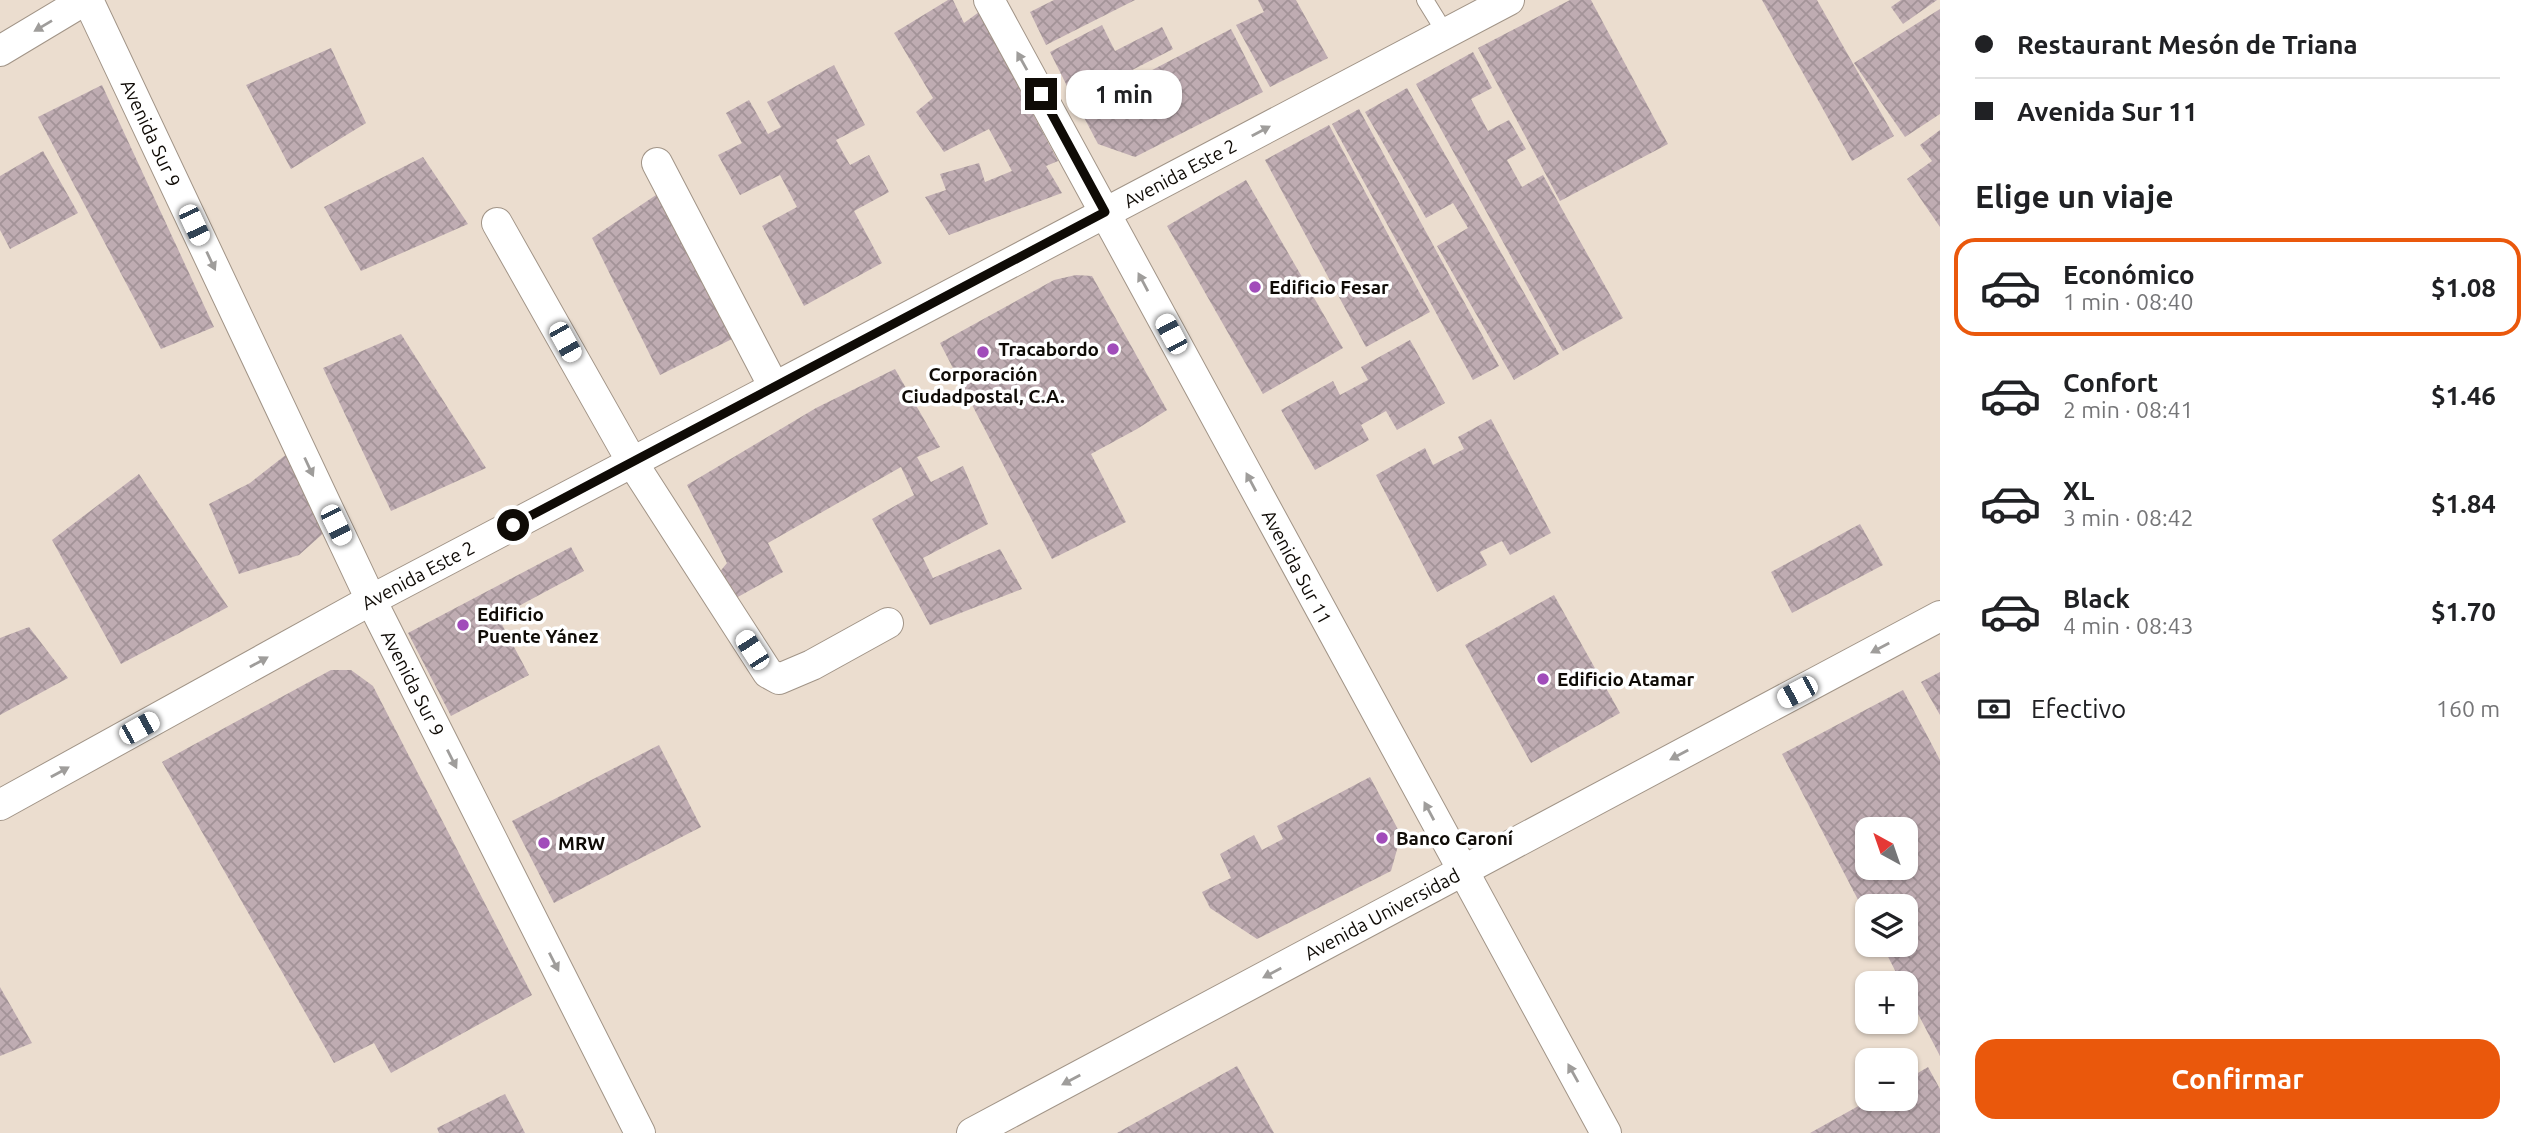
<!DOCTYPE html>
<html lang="es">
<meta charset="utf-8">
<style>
body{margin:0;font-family:Ubuntu,sans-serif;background:#f2f2f2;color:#202124;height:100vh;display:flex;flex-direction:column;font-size:26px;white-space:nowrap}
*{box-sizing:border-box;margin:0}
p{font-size:23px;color:#757577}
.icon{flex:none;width:38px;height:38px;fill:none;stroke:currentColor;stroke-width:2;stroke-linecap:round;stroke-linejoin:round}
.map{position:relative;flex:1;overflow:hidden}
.sheet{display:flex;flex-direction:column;background:#fff;width:595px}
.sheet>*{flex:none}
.hud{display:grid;align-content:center;height:154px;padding:0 35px;background:#fff}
.needle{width:46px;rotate:320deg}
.tools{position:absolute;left:1855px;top:817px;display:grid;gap:14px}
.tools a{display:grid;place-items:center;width:63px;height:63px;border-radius:14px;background:#fff;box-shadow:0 2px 5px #0004;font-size:35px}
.end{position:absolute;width:32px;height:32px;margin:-16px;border:9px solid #0f0b06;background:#fff;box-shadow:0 0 0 4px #fff}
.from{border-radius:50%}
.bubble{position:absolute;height:49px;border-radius:21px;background:#fff;box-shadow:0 2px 5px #0004;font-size:23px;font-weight:700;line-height:49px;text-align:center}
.car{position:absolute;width:21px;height:42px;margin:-21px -10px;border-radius:9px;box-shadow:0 0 5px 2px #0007;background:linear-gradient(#fff 24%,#345 0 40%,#fff 0 76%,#345 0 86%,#fff 0)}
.hud b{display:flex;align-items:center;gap:24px;height:66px;font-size:26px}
.hud b+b{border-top:2px solid #e0e0e0}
.hud i{width:18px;height:18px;background:#202124}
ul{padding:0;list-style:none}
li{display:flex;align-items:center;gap:21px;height:98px;margin:0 14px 10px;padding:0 21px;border:4px solid transparent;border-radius:21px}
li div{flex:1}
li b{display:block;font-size:26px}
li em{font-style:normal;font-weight:700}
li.current{border-color:#ea580c}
li>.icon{width:63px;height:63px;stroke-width:1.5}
h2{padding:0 35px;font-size:32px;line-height:84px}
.pay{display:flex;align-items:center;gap:18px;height:77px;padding:0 35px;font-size:26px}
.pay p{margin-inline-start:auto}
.button{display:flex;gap:14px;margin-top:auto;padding:14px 35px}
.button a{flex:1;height:80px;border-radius:21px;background:#ea580c;color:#fff;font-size:28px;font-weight:700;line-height:80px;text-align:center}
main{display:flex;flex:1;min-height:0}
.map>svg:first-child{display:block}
.building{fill:url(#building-cross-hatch);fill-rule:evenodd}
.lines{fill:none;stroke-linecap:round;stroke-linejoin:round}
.lane-casing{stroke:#a19487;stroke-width:18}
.street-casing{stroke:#a19487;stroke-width:32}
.lane{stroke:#fff;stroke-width:16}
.street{stroke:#fff;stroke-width:30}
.oneway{fill:#9f9d9b}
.route{stroke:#0f0b06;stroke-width:9}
.poi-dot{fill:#a14cba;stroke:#fff;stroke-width:2.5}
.labels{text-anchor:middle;stroke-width:7;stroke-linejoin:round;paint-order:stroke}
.street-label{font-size:19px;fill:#0f0b06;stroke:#fff}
.poi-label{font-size:19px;font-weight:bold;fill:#0f0b06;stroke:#fff;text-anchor:start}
</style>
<main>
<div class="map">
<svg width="1940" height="1133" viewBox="0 0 1940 1133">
<defs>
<pattern id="building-cross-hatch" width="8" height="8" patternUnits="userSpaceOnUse" patternTransform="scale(1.75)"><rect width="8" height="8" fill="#bfacb2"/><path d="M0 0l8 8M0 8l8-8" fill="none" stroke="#a39398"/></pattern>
</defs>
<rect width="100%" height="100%" fill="#ebddcf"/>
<g class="building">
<polygon points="948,0 953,0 964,23 979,12 1058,161 1046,166 1062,193 949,235 925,197 946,190 940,174 979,163 985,182 1012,171 989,129 944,152 916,112 933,98 894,33"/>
<polygon points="1054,0 1135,0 1046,45 1030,12"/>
<polygon points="1258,0 1296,0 1328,58 1270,87 1236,25 1264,12"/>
<polygon points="1570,0 1591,0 1668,144 1560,201 1478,48"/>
<polygon points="1762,0 1817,0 1894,136 1852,161"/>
<polygon points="1901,0 1937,0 1903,24 1891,7"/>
<polygon points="1940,9 1940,114 1905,137 1854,63"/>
<polygon points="1102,25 1115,51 1162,27 1173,49 1074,100 1050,52"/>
<polygon points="1231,29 1263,92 1135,157 1098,144 1079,108"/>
<polygon points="331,48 366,123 291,169 246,85"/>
<polygon points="1473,52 1492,88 1471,99 1488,131 1509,120 1526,149 1507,160 1522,187 1543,175 1623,318 1563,351 1416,84"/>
<polygon points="834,65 865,125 836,140 850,165 869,155 889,192 854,211 882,263 804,306 762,226 797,207 780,175 740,195 718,155 742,143 726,113 749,100 768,134 781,127 767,102"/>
<polygon points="102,85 214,327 161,349 38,117"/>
<polygon points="1407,88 1559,354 1514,380 1437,246 1468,228 1453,203 1426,218 1365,112"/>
<polygon points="1359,109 1499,366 1473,380 1332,124"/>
<polygon points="1329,125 1430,312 1366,347 1265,160"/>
<polygon points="1940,130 1940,227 1907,179 1932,161 1920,145"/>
<polygon points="43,151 78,213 10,249 0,230 0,176"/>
<polygon points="423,157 468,224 361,271 324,207"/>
<polygon points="1246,180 1343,348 1263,394 1167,226"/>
<polygon points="662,191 736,337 660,375 592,238"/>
<polygon points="1076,275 1092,276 1167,410 1137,429 1091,454 1126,522 1052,559 940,343 1054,280"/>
<polygon points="401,334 486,468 391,511 323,368"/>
<polygon points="1410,340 1445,403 1397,430 1386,411 1361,425 1369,440 1315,470 1281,410 1333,381 1340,395 1368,380 1361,367"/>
<polygon points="895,369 940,447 917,457 931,482 963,466 988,524 923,558 933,578 1000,549 1022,589 930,625 872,519 914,495 901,467 768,543 783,572 736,598 718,574 727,563 687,485 816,408"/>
<polygon points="1491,419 1551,533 1510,555 1502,541 1480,552 1487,565 1437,592 1376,475 1425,448 1433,465 1464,449 1458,437"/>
<polygon points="292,450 328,529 299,555 239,574 209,504 250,483"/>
<polygon points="139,474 228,607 121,664 52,540"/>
<polygon points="1860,524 1883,565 1792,613 1771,572"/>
<polygon points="571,547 584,571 498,617 529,675 451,716 408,633"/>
<polygon points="1554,595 1620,713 1531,763 1465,645"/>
<polygon points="29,627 68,678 0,715 0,638"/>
<polygon points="331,670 351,670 373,686 532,995 391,1073 374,1043 334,1063 162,762"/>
<polygon points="1940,672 1940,715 1921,682"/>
<path d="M1903,690L1940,760V1056L1906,991V984H1902L1882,945H1906V906H1867V917L1782,754ZM1867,830H1906V868H1867Z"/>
<polygon points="659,745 701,827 554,903 512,821"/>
<polygon points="1370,777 1401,835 1391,871 1257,939 1210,908 1202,892 1231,878 1220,854 1254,835 1262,850 1283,839 1277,826"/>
<polygon points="0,987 32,1043 0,1056"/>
<polygon points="1237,1066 1274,1133 1117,1133"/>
<polygon points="1928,1067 1940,1089 1940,1133 1810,1133 1871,1099 1906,1099 1906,1080"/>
<polygon points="505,1094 525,1133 439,1133 437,1128"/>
</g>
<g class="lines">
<g class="lane-casing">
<polyline id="lane" points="1425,0 1446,34"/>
</g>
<g class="street-casing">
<g id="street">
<polyline points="88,0 371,600 640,1133"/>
<polyline points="989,0 1606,1133"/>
<polyline points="0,51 85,0"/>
<polyline points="657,163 774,387"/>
<polyline points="497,223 632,462 768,673 779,679 812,665 888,623"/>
<polyline points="0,805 371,600 1509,0"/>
<polyline points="972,1133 1940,616"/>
</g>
</g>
<use href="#lane" class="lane"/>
<use href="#street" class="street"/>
</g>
<defs><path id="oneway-solid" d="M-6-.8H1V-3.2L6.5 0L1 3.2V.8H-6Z" transform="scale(1.75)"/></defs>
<g class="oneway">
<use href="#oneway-solid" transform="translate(43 26) rotate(149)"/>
<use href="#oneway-solid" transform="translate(1022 61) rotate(-119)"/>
<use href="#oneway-solid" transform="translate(1261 131) rotate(-28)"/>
<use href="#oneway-solid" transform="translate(211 261) rotate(65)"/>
<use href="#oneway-solid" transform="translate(1143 282) rotate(-118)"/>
<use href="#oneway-solid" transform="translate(309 467) rotate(65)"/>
<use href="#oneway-solid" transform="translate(1251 482) rotate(-118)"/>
<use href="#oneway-solid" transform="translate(1880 648) rotate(152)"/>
<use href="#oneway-solid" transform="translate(259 662) rotate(-29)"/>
<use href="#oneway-solid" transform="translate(1679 755) rotate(152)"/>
<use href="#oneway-solid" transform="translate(452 759) rotate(63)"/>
<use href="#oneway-solid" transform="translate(60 772) rotate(-29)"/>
<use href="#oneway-solid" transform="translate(1429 811) rotate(-118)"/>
<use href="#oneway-solid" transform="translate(554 962) rotate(63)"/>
<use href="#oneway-solid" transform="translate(1272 973) rotate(152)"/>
<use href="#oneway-solid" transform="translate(1573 1073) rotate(-119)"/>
<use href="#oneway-solid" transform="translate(1071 1080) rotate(152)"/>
</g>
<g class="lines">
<polyline class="route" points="513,525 1105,212 1041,94"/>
</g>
<g class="poi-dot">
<circle cx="1255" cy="287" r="7"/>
<circle cx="1113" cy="349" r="7"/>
<circle cx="983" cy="352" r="7"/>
<circle cx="463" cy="625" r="7"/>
<circle cx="1543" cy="679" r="7"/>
<circle cx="1382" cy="838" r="7"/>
<circle cx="544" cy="843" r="7"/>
</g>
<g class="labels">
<g class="street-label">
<text transform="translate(151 133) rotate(65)" y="7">Avenida Sur 9</text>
<text transform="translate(1180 173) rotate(-28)" y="7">Avenida Este 2</text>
<text transform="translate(1297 567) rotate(62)" y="7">Avenida Sur 11</text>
<text transform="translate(418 575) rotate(-28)" y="7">Avenida Este 2</text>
<text transform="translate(413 683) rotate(63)" y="7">Avenida Sur 9</text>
<text transform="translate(1382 914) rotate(-28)" y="7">Avenida Universidad</text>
</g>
<g class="poi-label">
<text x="1269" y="294">Edificio Fesar</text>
<text x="1099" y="356" text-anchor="end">Tracabordo</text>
<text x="983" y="381" text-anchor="middle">Corporación<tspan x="983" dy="22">Ciudadpostal, C.A.</tspan></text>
<text x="477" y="621">Edificio<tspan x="477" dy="22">Puente Yánez</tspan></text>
<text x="1557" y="686">Edificio Atamar</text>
<text x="1396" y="845">Banco Caroní</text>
<text x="558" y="850">MRW</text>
</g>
</g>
</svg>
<div class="tools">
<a><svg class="needle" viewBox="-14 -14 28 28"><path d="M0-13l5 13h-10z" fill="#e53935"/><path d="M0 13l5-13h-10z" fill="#757577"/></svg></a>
<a><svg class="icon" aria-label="layers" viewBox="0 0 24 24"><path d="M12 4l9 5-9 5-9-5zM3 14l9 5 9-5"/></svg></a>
<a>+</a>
<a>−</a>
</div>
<i class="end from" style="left:513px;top:525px"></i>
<i class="end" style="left:1041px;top:94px"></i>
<div class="bubble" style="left:1066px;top:70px;width:116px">1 min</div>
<i class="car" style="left:194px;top:225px;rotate:155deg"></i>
<i class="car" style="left:1171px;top:334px;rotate:332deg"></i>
<i class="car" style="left:565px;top:342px;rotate:151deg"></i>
<i class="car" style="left:336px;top:525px;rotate:154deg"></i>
<i class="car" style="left:752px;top:650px;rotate:327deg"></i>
<i class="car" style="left:1797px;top:692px;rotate:242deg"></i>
<i class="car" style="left:139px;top:728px;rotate:61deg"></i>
</div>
<section class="sheet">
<div class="hud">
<b><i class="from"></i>Restaurant Mesón de Triana</b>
<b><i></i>Avenida Sur 11</b>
</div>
<h2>Elige un viaje</h2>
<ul>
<li class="current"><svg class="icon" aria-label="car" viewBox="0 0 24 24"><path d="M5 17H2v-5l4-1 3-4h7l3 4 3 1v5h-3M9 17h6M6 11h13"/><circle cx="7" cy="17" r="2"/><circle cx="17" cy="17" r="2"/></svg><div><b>Económico</b><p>1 min · 08:40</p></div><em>$1.08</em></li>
<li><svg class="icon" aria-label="car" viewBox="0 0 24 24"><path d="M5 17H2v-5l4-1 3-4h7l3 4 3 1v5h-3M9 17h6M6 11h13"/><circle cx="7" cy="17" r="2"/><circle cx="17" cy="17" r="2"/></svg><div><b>Confort</b><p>2 min · 08:41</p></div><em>$1.46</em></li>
<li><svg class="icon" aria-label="car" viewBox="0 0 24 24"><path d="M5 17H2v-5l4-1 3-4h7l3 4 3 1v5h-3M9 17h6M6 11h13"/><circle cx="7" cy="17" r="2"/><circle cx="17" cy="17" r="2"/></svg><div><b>XL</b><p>3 min · 08:42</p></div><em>$1.84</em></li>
<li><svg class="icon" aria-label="car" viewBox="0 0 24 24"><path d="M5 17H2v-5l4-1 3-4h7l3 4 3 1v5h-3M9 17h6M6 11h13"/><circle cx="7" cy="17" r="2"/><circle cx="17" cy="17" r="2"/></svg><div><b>Black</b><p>4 min · 08:43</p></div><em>$1.70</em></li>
</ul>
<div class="pay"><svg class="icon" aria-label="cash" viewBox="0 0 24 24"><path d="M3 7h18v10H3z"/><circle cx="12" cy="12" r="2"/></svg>Efectivo<p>160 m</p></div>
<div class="button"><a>Confirmar</a></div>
</section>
</main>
